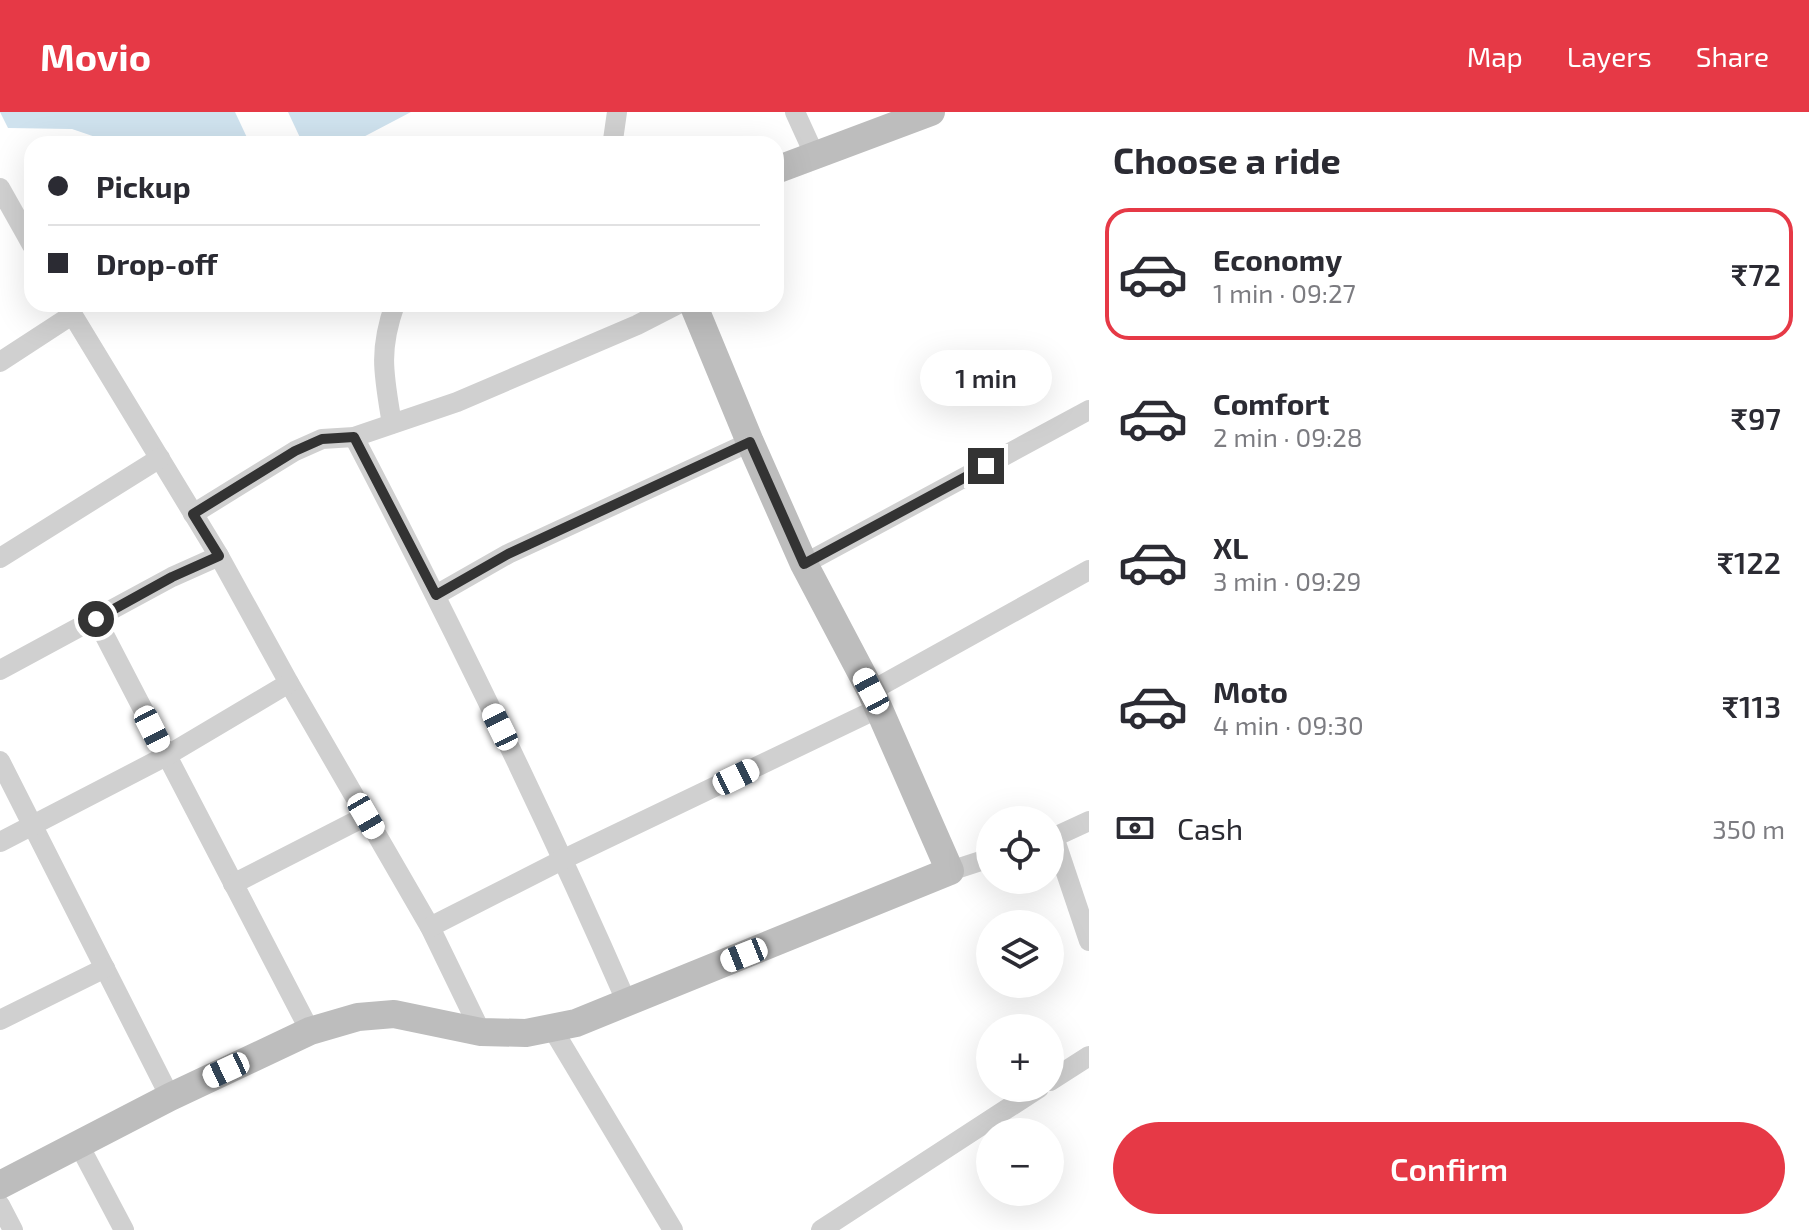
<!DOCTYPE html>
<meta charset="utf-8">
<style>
body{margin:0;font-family:"Exo 2",sans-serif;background:#f2f2f3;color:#2b2b33;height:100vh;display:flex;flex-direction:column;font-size:30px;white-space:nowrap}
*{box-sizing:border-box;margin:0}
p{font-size:26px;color:#7c7c81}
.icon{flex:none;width:44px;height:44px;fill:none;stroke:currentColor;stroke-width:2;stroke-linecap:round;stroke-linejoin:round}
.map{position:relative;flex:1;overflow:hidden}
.side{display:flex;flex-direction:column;background:#fff;width:720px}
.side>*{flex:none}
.top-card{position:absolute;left:24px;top:24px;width:760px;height:176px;border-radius:24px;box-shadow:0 8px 32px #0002;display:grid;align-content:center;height:176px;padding:0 24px;background:#fff}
.controls{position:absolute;left:976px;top:694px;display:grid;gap:16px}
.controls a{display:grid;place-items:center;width:88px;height:88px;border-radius:50%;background:#fff;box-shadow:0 8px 32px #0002;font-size:40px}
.end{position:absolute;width:36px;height:36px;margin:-18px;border:10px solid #333;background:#fff;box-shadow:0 0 0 4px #fff}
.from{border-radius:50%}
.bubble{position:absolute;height:56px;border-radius:28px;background:#fff;box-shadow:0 8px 32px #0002;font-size:26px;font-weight:600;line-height:56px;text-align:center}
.car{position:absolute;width:24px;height:48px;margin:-24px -12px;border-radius:10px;box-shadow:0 0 6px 2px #0007;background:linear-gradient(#fff 24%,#345 0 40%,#fff 0 76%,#345 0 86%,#fff 0)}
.top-card b{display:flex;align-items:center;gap:28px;height:76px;font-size:30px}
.top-card b+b{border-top:2px solid #e1e1e2}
.top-card i{width:20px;height:20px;background:#2b2b33}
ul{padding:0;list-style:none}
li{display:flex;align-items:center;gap:24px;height:132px;margin:0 16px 12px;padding:0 8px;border:4px solid transparent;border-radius:24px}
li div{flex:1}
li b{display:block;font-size:30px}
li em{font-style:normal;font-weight:600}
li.selected{border-color:#e63946}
li>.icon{width:72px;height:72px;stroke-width:1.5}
h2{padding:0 24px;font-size:36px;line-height:96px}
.pay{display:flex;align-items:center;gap:20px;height:88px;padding:0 24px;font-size:30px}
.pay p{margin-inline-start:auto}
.primary-button{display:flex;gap:16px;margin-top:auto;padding:16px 24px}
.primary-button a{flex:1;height:92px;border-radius:48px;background:#e63946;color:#fff;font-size:32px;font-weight:600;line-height:92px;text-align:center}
header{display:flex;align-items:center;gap:48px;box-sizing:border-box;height:112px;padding:0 40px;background:#e63946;color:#fff}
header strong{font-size:38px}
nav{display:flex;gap:44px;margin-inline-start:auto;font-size:28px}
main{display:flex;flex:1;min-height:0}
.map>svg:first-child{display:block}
.water{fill:#cfe2ee}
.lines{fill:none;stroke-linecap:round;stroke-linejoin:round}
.street{stroke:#d0d0d0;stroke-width:20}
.secondary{stroke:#bdbdbd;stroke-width:28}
.route{stroke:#333;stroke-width:10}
</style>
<header>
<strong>Movio</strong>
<nav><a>Map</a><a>Layers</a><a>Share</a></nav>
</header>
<main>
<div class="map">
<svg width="1089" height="1118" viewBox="0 0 1089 1118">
<rect width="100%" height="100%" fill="#fff"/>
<g class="water">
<polygon points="0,0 235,0 250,32 116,32 72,17 8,16"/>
<polygon points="288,0 411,0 350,32 303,32"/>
</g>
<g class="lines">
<g class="street">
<polyline points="795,0 815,44"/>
<polyline points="615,32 613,28 617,0"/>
<polyline points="0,76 32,133"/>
<polyline points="66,192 219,444 289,571 430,815 481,920"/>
<polyline points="0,250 72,203"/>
<path d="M392,312C384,264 378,239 395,192"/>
<path d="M354,325C451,511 543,698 627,891"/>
<polyline points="193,402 295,339 322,327 354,325 457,290 637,213 678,192"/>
<polyline points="0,446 160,346"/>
<polyline points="804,452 1089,298"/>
<polyline points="436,483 508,442 750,330"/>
<polyline points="96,507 310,919"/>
<polyline points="0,558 172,465 219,444"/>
<polyline points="871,579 1089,458"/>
<polyline points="0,649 170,985"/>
<polyline points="1054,725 1089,829"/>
<polyline points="1050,727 1089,709"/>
<polyline points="0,730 166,644 289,571"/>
<polyline points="950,759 990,746"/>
<polyline points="233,772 366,704"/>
<polyline points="430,815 564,747 879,596"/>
<polyline points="0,908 105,856"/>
<polyline points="552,916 673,1118"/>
<polyline points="1050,969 1089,944"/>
<polyline points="79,1033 124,1118"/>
<polyline points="0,1093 13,1118"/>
<polyline points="821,1118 1039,976"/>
</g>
<g class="secondary">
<polyline points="776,58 931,0"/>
<polyline points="0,1073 170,985 310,919 358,905 394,902 481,920 526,921 576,911 950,759 871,579 804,452 750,330 693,192"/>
</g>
</g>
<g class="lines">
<polyline class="route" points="96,507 172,465 219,444 193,402 295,339 322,327 354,325 436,483 508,442 750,330 804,452 986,354"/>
</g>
</svg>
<div class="controls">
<a><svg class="icon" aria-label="locate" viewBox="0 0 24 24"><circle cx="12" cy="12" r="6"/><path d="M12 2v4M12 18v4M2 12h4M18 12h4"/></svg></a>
<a><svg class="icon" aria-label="layers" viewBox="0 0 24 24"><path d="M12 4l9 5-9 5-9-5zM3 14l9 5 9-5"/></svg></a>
<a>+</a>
<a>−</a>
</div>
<i class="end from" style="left:96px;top:507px"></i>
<i class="end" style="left:986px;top:354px"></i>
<div class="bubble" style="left:920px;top:238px;width:132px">1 min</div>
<i class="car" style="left:871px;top:579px;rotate:332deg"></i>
<i class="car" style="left:500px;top:615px;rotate:334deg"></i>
<i class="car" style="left:152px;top:617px;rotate:153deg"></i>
<i class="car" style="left:736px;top:665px;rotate:64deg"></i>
<i class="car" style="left:366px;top:704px;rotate:150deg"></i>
<i class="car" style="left:744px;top:843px;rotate:248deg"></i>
<i class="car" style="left:226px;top:958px;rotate:245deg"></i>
<div class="top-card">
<b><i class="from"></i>Pickup</b>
<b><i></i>Drop-off</b>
</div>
</div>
<section class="side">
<h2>Choose a ride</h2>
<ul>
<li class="selected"><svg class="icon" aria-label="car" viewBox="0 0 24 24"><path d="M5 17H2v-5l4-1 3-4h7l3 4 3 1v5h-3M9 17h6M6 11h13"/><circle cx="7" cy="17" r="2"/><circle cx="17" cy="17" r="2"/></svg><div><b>Economy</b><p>1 min · 09:27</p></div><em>₹72</em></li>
<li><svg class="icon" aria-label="car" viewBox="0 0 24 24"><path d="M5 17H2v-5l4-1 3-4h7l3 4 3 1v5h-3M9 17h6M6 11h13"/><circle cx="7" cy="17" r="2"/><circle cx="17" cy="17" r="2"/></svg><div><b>Comfort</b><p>2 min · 09:28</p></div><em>₹97</em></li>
<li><svg class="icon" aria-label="car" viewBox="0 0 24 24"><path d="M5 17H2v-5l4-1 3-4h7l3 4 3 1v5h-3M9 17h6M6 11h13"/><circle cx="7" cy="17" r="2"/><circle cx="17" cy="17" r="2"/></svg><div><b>XL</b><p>3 min · 09:29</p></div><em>₹122</em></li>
<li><svg class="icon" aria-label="car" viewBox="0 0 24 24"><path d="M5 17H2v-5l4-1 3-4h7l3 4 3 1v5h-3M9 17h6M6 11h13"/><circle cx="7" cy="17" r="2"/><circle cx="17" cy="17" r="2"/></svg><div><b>Moto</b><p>4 min · 09:30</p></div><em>₹113</em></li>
</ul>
<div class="pay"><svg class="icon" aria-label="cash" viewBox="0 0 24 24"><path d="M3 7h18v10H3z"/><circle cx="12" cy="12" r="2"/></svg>Cash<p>350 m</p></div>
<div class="primary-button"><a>Confirm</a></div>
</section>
</main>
